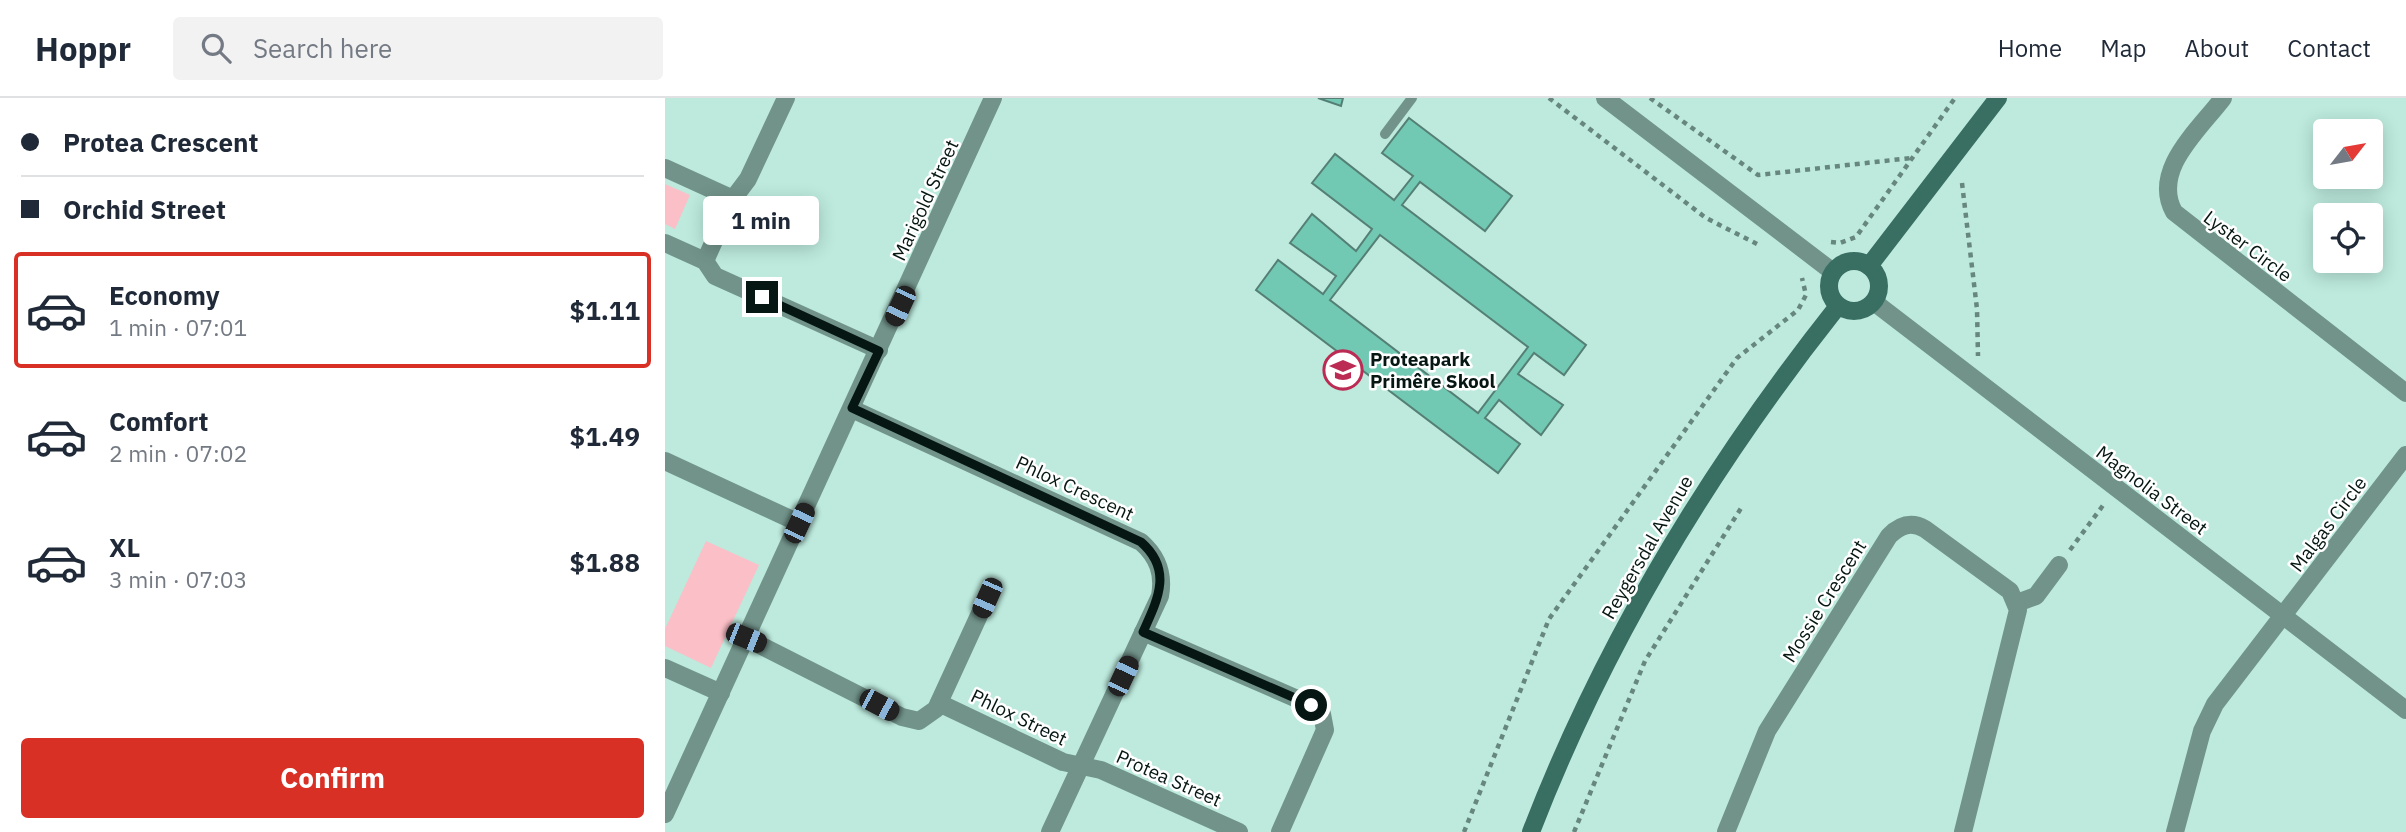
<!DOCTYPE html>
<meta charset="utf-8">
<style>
body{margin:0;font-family:"IBM Plex Sans",sans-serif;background:#f2f2f3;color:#1f2937;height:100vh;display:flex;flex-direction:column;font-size:26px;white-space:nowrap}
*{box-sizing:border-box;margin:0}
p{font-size:23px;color:#747a83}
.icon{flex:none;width:38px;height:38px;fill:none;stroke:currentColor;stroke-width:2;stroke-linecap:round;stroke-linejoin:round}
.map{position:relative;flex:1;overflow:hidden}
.side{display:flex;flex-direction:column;background:#fff;width:665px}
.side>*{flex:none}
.hud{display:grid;align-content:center;height:154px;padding:0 21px;background:#fff}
.needle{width:46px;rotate:59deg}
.tools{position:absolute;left:1648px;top:21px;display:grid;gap:14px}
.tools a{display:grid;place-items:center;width:70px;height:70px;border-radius:7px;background:#fff;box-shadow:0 4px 18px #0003;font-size:35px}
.end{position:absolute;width:32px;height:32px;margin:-16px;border:9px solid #061713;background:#fff;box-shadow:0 0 0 4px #fff}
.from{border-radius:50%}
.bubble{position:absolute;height:49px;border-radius:7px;background:#fff;box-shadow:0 4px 18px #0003;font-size:23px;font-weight:700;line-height:49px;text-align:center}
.car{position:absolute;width:21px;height:42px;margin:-21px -10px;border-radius:9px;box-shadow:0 0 5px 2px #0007;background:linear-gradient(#222 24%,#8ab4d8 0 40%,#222 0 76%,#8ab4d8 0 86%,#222 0)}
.hud b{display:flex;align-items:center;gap:24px;height:66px;font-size:26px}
.hud b+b{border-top:2px solid #e0e1e3}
.hud i{width:18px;height:18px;background:#1f2937}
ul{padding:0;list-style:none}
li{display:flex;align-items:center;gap:21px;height:116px;margin:0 14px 10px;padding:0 7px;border:4px solid transparent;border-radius:7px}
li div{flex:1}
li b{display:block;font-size:26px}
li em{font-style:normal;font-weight:700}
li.current{border-color:#d93025}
li>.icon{width:63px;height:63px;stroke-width:1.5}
.primary-button{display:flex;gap:14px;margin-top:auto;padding:14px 21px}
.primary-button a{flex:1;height:80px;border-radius:7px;background:#d93025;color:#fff;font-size:28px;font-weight:700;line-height:80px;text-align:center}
header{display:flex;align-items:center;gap:42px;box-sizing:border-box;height:98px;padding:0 35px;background:#fff;border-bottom:2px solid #e0e1e3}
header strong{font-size:33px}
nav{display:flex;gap:38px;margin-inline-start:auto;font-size:24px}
.search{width:490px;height:63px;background:#f2f2f3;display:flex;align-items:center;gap:18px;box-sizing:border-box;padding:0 24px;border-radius:7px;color:#747a83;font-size:26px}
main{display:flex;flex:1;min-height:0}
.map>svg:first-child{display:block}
.green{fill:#fbbfc7}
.building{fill:#71c8b3;stroke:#557f74;stroke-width:2;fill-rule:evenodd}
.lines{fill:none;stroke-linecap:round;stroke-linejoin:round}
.path{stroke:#67877e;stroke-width:4.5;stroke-dasharray:5 5;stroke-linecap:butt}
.service{stroke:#71938a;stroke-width:10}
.minor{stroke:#71938a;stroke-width:18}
.secondary{stroke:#396f62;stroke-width:18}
.route{stroke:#061713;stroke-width:9}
.labels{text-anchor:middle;stroke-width:5;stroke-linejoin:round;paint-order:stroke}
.street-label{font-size:19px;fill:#061713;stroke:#fff}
.poi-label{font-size:19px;font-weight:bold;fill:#061713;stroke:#fff;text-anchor:start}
</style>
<header>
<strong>Hoppr</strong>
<div class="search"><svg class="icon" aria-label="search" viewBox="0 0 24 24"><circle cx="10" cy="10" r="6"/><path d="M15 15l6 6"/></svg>Search here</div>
<nav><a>Home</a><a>Map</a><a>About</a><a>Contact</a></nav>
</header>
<main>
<section class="side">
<div class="hud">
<b><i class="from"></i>Protea Crescent</b>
<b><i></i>Orchid Street</b>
</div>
<ul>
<li class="current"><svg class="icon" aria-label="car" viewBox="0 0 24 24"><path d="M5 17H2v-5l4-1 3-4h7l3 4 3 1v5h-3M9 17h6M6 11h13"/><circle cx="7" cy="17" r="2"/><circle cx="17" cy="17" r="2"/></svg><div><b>Economy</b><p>1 min · 07:01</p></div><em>$1.11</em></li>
<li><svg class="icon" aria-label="car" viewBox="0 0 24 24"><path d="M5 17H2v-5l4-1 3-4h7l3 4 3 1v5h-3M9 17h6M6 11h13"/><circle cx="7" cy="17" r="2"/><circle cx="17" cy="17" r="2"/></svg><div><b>Comfort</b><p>2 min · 07:02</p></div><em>$1.49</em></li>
<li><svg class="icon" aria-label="car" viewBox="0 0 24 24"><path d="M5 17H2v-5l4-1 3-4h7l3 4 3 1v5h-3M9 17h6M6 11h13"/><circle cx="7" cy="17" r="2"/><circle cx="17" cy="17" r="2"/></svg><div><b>XL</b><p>3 min · 07:03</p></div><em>$1.88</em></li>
</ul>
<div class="primary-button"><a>Confirm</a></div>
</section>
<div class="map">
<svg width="1741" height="734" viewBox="0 0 1741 734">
<rect width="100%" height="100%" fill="#bdeadd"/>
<g class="green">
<polygon points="0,86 25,97 10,131 0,126"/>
<polygon points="41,443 94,467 46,570 0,548 0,531"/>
</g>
<g class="building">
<polygon points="653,0 678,0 676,8"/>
<path d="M744,20L847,98L820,133L755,84L737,107L921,247L899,277L869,255L853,276L898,307L876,337L834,302L820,320L855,346L833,375L591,192L613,162L658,196L671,178L625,145L647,116L691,153L707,131L647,85L670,56L729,102L748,78L717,55ZM715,137L863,249L813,315L665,202Z"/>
</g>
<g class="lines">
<g class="path">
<polyline points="884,0 1041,120 1092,146"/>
<polyline points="985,0 1093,77 1246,60"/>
<polyline points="1297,85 1312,211 1313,258"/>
<polyline points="1166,144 1175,145 1191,139 1290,0"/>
<polyline points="1405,452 1439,406"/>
<polyline points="799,734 884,521 1072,260 1133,212 1141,197 1137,180"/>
<polyline points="909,734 980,563 1078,407"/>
</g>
<polyline class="service" points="720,36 747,0"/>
<g class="minor">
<polyline points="940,0 1168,174"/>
<path d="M1558,0C1534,32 1486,72 1509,114L1741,295"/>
<polyline points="0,70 68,101"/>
<polyline points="0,145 40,163 50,178 214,252"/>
<polyline points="40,163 68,101 83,81 121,0"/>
<polyline points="1209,204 1741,612"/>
<path d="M187,311L476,444C493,459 499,476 495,498L385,734"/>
<polyline points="0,363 134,425"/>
<polyline points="1352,505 1371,498 1394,467"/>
<polyline points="478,534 646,607 657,616 660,632 615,734"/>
<polyline points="81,540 237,619 254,623 271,611 322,500"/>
<polyline points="0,570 56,595"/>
<polyline points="274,605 398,664 436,672 574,734"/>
<polyline points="0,716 328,0"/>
<path d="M1061,734L1102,633L1224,438C1235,427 1246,423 1260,431L1345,493L1353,512L1298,734"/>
<polyline points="1510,734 1537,633 1550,606 1741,357"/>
</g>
<g class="secondary">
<circle cx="1189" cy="188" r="25"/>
<polyline points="1204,168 1333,0"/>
<path d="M866,734C940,542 1046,368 1173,208"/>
</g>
</g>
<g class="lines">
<path class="route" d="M97,199L214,253L187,310L476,444C508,472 493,501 478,534L646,607"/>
</g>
<defs>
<g id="school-ring" transform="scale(2.0125)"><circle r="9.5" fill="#fff" stroke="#bb2b54" stroke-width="1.5"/><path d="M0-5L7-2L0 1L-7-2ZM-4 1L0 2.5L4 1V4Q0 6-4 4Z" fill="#bb2b54"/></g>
</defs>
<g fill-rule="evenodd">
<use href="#school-ring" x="678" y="272"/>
</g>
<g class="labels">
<g class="street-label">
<text transform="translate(260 102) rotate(-65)" y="7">Marigold Street</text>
<text transform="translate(1583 148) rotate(37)" y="7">Lyster Circle</text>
<text transform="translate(410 390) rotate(25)" y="7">Phlox Crescent</text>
<text transform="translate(1487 392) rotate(37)" y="7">Magnolia Street</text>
<text transform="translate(1663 426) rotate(-53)" y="7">Malgas Circle</text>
<text transform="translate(982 449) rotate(-60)" y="7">Reygersdal Avenue</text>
<text transform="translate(1159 503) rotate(-58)" y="7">Mossie Crescent</text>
<text transform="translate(354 619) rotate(26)" y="7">Phlox Street</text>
<text transform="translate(504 680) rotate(24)" y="7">Protea Street</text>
</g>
<g class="poi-label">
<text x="705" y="268">Proteapark<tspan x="705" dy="22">Primêre Skool</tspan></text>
</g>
</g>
</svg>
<div class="tools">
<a><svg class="needle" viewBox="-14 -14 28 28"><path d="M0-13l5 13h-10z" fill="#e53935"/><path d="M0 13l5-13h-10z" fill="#747a83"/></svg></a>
<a><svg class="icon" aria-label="locate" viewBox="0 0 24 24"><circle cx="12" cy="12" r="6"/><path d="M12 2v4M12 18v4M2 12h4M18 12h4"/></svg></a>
</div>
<i class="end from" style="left:646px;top:607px"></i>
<i class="end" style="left:97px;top:199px"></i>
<div class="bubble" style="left:38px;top:98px;width:116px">1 min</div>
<i class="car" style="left:235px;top:208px;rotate:205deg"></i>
<i class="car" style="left:134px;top:425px;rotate:25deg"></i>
<i class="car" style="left:322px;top:500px;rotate:204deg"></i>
<i class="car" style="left:81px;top:540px;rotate:112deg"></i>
<i class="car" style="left:458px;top:578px;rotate:25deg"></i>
<i class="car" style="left:214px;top:607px;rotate:118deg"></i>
</div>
</main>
